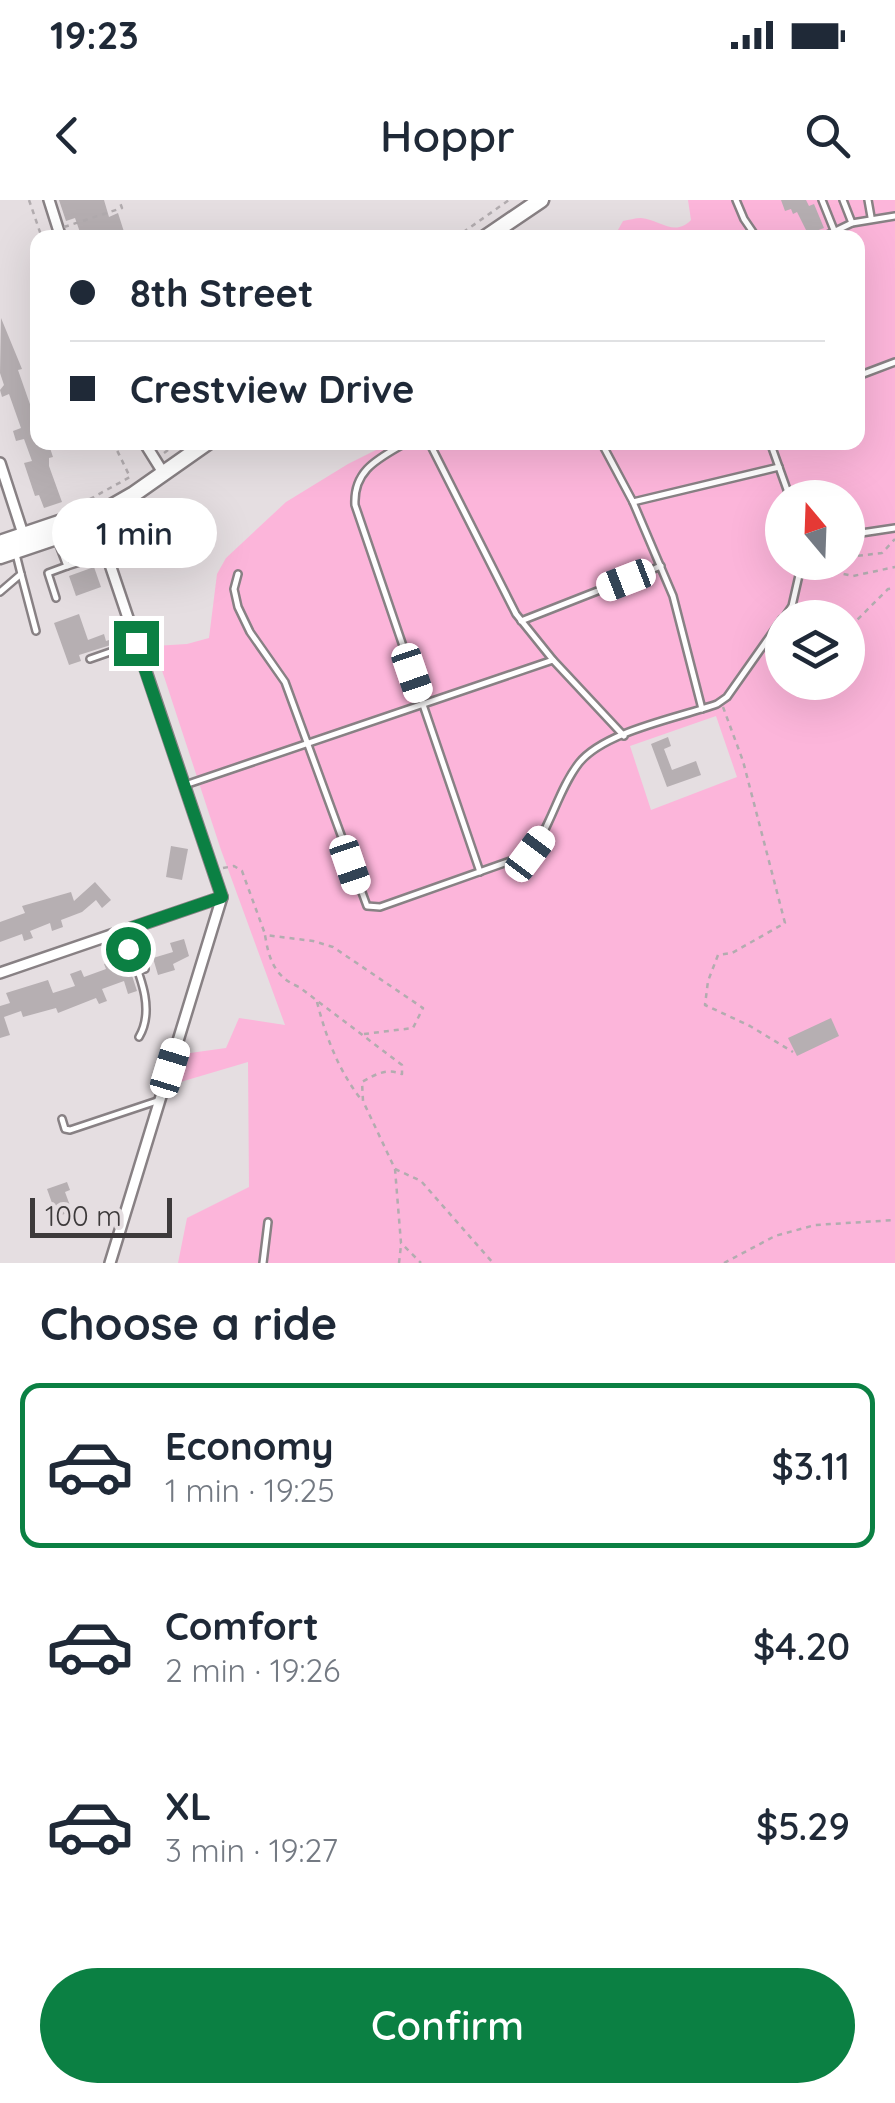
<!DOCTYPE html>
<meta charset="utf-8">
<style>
body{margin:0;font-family:Quicksand,sans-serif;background:#f2f2f3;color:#1f2937;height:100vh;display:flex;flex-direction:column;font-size:38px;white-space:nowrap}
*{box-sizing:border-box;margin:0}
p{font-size:32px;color:#747a83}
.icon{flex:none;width:55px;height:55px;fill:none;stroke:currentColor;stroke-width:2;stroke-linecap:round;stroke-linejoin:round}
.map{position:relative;height:1063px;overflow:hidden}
.sheet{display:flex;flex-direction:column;background:#fff;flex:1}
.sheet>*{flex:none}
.top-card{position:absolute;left:30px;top:30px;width:835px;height:220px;border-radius:20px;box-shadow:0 10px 40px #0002;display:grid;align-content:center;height:220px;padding:0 40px;background:#fff}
.needle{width:65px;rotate:341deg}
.fabs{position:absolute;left:765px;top:280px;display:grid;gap:20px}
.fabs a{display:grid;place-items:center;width:100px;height:100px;border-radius:50%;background:#fff;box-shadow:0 10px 40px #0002;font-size:50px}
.scale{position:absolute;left:30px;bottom:25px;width:142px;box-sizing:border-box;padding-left:10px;border:5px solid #3d3a3b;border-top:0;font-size:28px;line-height:35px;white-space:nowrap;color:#3d3a3b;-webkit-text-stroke:8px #e5dee1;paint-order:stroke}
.end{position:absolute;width:45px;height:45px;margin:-22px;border:12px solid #0b8043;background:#fff;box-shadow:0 0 0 5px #fff}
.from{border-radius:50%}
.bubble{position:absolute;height:70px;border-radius:35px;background:#fff;box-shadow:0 10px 40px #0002;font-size:32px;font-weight:600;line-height:70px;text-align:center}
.car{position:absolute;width:30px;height:60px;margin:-30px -15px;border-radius:12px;box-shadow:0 0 8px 2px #0007;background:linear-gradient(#fff 24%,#345 0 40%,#fff 0 76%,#345 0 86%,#fff 0)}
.top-card b{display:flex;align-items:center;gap:35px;height:95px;font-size:38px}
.top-card b+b{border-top:2px solid #e0e1e3}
.top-card i{width:25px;height:25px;background:#1f2937}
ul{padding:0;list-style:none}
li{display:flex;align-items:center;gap:30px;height:165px;margin:0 20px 15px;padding:0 20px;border:5px solid transparent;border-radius:20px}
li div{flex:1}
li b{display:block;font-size:38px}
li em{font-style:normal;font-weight:600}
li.on{border-color:#0b8043}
li>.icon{width:90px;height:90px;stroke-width:1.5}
h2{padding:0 40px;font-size:45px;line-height:120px}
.button{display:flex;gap:20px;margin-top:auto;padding:20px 40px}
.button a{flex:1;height:115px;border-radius:60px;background:#0b8043;color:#fff;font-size:40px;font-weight:600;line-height:115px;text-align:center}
.status{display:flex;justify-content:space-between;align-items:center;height:70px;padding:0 50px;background:#fff;direction:ltr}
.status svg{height:28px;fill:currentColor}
header{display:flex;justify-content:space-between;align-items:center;height:130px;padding:0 40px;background:#fff;font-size:45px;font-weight:600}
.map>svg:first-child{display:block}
.green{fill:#fcb5da;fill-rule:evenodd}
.building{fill:#b6afb2}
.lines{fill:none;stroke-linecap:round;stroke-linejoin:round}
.lane-casing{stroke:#888184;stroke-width:10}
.street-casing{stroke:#888184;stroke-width:14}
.primary-casing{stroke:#888184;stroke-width:19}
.path{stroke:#b2acaf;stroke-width:2.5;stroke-dasharray:5 5;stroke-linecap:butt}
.lane{stroke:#fff;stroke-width:5}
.street{stroke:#fff;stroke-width:9}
.primary{stroke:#fff;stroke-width:14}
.route{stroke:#0b8043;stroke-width:12}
</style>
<div class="status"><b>19:23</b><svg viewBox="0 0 49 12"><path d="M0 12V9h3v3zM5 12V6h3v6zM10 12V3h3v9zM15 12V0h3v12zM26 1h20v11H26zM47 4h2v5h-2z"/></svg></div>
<header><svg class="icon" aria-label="back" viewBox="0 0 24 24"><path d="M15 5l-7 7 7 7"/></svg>Hoppr<svg class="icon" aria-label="search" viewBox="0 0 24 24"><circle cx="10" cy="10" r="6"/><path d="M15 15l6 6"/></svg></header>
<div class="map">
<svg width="895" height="1063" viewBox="0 0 895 1063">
<rect width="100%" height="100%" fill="#e5dee1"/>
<path class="green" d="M688,0H895V1063H178L187,1018L249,987L248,862L177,883L190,853L226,848L239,818L285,825L221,650L154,446L187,444L209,438L217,374L226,358L286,302L348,264L390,243L858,242V38L614,37L623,21C629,20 635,18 641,18C660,20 675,37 691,20ZM782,298H848V362H782ZM782,418H848V482H782ZM716,516L737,577L651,610L630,546Z"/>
<g class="building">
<polygon points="59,0 104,0 109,17 118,13 126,38 82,38 75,18 66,21"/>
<polygon points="781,0 806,0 809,6 814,4 824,28 808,34 797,12 793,14 791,9 785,11"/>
<polygon points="1,118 22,169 18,170 38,227 38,242 48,242 53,257 49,258 49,266 62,302 44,308 39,295 35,296 24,263 32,261 24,239 16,241 13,231 21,228 9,194 2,197 0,190 4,185 0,173"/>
<polygon points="94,367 101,387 76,396 69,376"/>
<polygon points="79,414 88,440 104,434 106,441 112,439 114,444 79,455 81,461 69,465 54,423"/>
<polygon points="668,537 671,546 664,549 672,570 696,561 701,575 667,587 651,544"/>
<polygon points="171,646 188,649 182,680 166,677"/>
<polygon points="95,682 111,700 102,708 96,700 82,712 61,720 63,727 52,731 50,723 30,731 33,738 24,741 22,734 0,742 0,722 25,713 22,706 71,692 74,701"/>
<polygon points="184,739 189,756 173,764 175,770 158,775 153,758 173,752 170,743"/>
<polygon points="116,760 118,767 128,763 137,791 128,794 124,781 102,789 107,801 99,804 96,798 58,813 56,808 23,817 21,811 4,817 10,835 0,838 0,806 10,803 6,793 48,780 53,793 75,786 70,774 81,770 84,777 106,769 104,764"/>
<polygon points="831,818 839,836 797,856 788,838"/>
<polygon points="67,982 70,990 65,992 72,1011 57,1017 47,989"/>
</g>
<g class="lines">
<g class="lane-casing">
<g id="lane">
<polyline points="736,0 744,19 757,38"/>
<polyline points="822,0 834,30"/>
<polyline points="843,0 852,23"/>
<polyline points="868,0 871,17"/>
<polyline points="821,38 852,23 895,16"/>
<polyline points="858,176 895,162"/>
<path d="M407,242C380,258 353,269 355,305L480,672"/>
<polyline points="429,242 516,414 553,460 624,536"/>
<polyline points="601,242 633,302 673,396 702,509"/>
<polyline points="770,242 790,298"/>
<polyline points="633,302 779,267"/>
<polyline points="848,335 895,328"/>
<polyline points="57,340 67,366 105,354"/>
<polyline points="21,374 36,431"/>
<path d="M238,374L234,389L238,407L250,432L285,482L367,706L380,707L530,654C551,627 558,590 579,563C605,531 678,518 717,504L727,497L782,419"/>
<polyline points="0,392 21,374 16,354"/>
<polyline points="56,398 48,373 67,366"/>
<polyline points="784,418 792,406 802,362"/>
<polyline points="521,421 661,366"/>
<polyline points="90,459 136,443"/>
<polyline points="185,585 553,460"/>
<polyline points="131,729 145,769"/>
<path d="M123,731C134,764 158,805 139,837"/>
<polyline points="62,919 65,929 70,930 157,901"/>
<polyline points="263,1063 268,1022"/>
</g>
</g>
<g class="street-casing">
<g id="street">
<polyline points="49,0 61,38"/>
<polyline points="144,242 164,274"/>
<polyline points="0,263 25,340"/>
<polyline points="94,317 222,697 110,1063"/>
<polyline points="0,773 222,697"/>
</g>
</g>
<g class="primary-casing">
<g id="primary">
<polyline points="485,38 541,0"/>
<polyline points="0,343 80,316 94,317"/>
<polyline points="0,356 86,327 94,317 134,294 208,242"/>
</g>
</g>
<g class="path">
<polyline points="29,0 42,38"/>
<polyline points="64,27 122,8 119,0"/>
<polyline points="455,38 509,0"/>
<polyline points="164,253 179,242"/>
<polyline points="81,304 130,277 113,242"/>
<polyline points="112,338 131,338 149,322 143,304"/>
<polyline points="848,357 882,353 895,339"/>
<polyline points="824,370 853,376 895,367"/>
<polyline points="807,376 823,372 829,362"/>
<polyline points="817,418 820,418"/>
<polyline points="848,421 857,420 888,389 895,388"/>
<polyline points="723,507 743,561 785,723 732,753 718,755 708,781 705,805 750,826 793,852"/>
<polyline points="223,668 234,666 242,671 265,734"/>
<path d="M317,802C326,837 338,869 360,898"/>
<path d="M364,834L413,828L423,808L333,747L313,741L265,735C269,760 275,777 299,787L402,865V874C386,868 376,874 362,882L363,901L395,969L401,1043L421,1063"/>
<polyline points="395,969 421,981 493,1063"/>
<polyline points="399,1063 401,1045"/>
<polyline points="724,1063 775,1036 815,1025 895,1020"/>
</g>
<use href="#lane" class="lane"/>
<use href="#street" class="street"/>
<use href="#primary" class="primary"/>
</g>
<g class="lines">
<polyline class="route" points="128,749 122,731 222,697 136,443"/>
</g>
</svg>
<div class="fabs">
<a><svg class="needle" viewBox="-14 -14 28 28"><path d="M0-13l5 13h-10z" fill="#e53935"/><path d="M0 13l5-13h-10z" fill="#747a83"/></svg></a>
<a><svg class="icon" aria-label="layers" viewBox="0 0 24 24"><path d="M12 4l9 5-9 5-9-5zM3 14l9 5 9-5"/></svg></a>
</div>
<div class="scale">100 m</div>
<i class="end from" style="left:128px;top:749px"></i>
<i class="end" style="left:136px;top:443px"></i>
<div class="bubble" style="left:52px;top:298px;width:165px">1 min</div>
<i class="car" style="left:626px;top:380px;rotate:249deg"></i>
<i class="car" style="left:412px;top:473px;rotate:161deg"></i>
<i class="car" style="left:530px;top:654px;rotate:37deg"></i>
<i class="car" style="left:350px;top:665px;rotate:161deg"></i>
<i class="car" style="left:170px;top:868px;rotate:17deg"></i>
<div class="top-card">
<b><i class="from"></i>8th Street</b>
<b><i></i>Crestview Drive</b>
</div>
</div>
<section class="sheet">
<h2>Choose a ride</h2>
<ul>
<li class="on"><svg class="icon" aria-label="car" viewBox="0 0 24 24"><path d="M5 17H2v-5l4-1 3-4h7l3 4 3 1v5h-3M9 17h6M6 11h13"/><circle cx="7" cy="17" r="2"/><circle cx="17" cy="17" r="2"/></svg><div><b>Economy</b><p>1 min · 19:25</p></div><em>$3.11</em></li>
<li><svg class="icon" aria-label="car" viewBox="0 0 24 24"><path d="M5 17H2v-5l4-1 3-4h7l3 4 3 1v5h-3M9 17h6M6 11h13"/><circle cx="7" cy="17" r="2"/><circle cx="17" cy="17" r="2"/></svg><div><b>Comfort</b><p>2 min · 19:26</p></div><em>$4.20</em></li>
<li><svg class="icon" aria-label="car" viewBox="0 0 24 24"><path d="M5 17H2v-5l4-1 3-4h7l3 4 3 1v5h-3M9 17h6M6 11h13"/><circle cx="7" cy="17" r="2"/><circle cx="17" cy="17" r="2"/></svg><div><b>XL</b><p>3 min · 19:27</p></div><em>$5.29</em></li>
</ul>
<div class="button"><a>Confirm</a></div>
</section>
